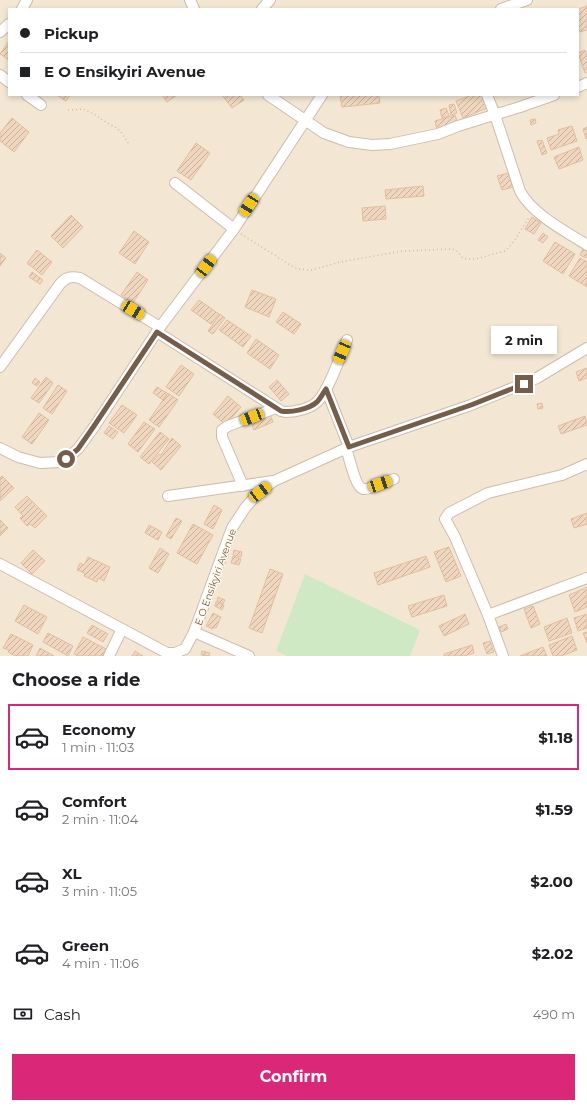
<!DOCTYPE html>
<meta charset="utf-8">
<style>
body{margin:0;font-family:Montserrat,sans-serif;background:#f2f2f2;color:#202124;height:100vh;display:flex;flex-direction:column;font-size:15px;white-space:nowrap}
*{box-sizing:border-box;margin:0}
p{font-size:13px;color:#757577}
.icon{flex:none;width:22px;height:22px;fill:none;stroke:currentColor;stroke-width:2;stroke-linecap:round;stroke-linejoin:round}
.map{position:relative;height:656px;overflow:hidden}
.sheet{display:flex;flex-direction:column;background:#fff;flex:1}
.sheet>*{flex:none}
.hud{position:absolute;left:8px;top:8px;width:571px;height:88px;border-radius:0px;box-shadow:0 2px 6px #0003;display:grid;align-content:center;height:88px;padding:0 12px;background:#fff}
.end{position:absolute;width:18px;height:18px;margin:-9px;border:5px solid #745d4b;background:#fff;box-shadow:0 0 0 2px #fff}
.from{border-radius:50%}
.bubble{position:absolute;height:28px;border-radius:0px;background:#fff;box-shadow:0 2px 6px #0003;font-size:13px;font-weight:700;line-height:28px;text-align:center}
.car{position:absolute;width:12px;height:24px;margin:-12px -6px;border-radius:5px;box-shadow:0 0 3px 1px #0007;background:linear-gradient(#f5c518 24%,#345 0 40%,#f5c518 0 76%,#345 0 86%,#f5c518 0)}
.hud b{display:flex;align-items:center;gap:14px;height:38px;font-size:15px}
.hud b+b{border-top:1px solid #e0e0e0}
.hud i{width:10px;height:10px;background:#202124}
ul{padding:0;list-style:none}
li{display:flex;align-items:center;gap:12px;height:66px;margin:0 8px 6px;padding:0 4px;border:2px solid transparent;border-radius:0px}
li div{flex:1}
li b{display:block;font-size:15px}
li em{font-style:normal;font-weight:700}
li.active{border-color:#db2777}
li>.icon{width:36px;height:36px;stroke-width:1.5}
h2{padding:0 12px;font-size:18px;line-height:48px}
.pay{display:flex;align-items:center;gap:10px;height:44px;padding:0 12px;font-size:15px}
.pay p{margin-inline-start:auto}
.primary-button{display:flex;gap:8px;margin-top:auto;padding:8px 12px}
.primary-button a{flex:1;height:46px;border-radius:0px;background:#db2777;color:#fff;font-size:16px;font-weight:700;line-height:46px;text-align:center}
.map>svg:first-child{display:block}
.residential{fill:#f3e7d4;fill-rule:evenodd}
.park{fill:#d0e9c5}
.building{fill:url(#building-hatch);stroke:#e2be9f}
.lines{fill:none;stroke-linecap:round;stroke-linejoin:round}
.minor-casing{stroke:#cdbdac;stroke-width:12}
.path{stroke:#d5b9a1;stroke-width:1.5;stroke-dasharray:1 3;stroke-linecap:butt}
.minor{stroke:#fff;stroke-width:10}
.route{stroke:#745d4b;stroke-width:5}
.labels{text-anchor:middle;stroke-width:3;stroke-linejoin:round;paint-order:stroke}
.street-label{font-size:10px;fill:#745d4b;stroke:#fef9ec}
</style>
<div class="map">
<svg width="587" height="656" viewBox="0 0 587 656">
<defs>
<pattern id="building-hatch" width="6" height="6" patternUnits="userSpaceOnUse"><rect width="6" height="6" fill="#f0d6be"/><path d="M-1 1l2-2M0 6l6-6M5 7l2-2" fill="none" stroke="#c7b19c"/></pattern>
</defs>
<rect width="100%" height="100%" fill="#fcf5e6"/>
<path class="residential" d="M0,0H587V656H0ZM9,9H578V95H9Z"/>
<polygon class="park" points="305,574 420,630 410,656 287,656 276,651"/>
<g class="building">
<polygon points="587,6 587,30 580,32 578,26 578,9"/>
<polygon points="9,41 9,60 0,54"/>
<polygon points="585,50 587,57 587,72 585,73 578,53"/>
<polygon points="57,95 70,95 66,101"/>
<polygon points="162,95 177,95 167,102"/>
<polygon points="222,95 240,95 244,100 232,108"/>
<polygon points="340,95 379,95 380,103 342,107"/>
<polygon points="472,95 482,95 487,108 463,118 456,101"/>
<polygon points="454,104 457,113 451,115 449,105"/>
<polygon points="446,108 449,116 442,118 440,110"/>
<polygon points="455,115 458,124 437,130 435,121"/>
<polygon points="12,118 29,132 14,152 0,141 0,133"/>
<polygon points="535,119 536,123 531,125 530,120"/>
<polygon points="572,126 577,141 551,150 547,138 559,134 558,130"/>
<polygon points="587,127 587,138 586,139 583,129"/>
<polygon points="542,140 547,153 542,155 537,141"/>
<polygon points="196,143 210,153 191,180 177,171"/>
<polygon points="579,147 583,160 559,169 554,157"/>
<polygon points="508,173 513,187 502,190 497,176"/>
<polygon points="423,186 424,196 386,199 385,190"/>
<polygon points="385,206 386,219 363,221 362,208"/>
<polygon points="71,215 83,227 63,248 51,236"/>
<polygon points="532,217 541,223 534,234 525,229"/>
<polygon points="134,231 149,242 135,264 119,253"/>
<polygon points="543,233 548,237 543,243 538,240"/>
<polygon points="555,242 575,254 563,274 543,261"/>
<polygon points="583,249 587,252 586,258 580,255"/>
<polygon points="37,250 52,262 42,275 27,263"/>
<polygon points="0,253 6,258 0,266"/>
<polygon points="580,258 587,262 587,287 569,276"/>
<polygon points="32,272 43,280 40,284 29,277"/>
<polygon points="137,272 148,280 133,303 121,295"/>
<polygon points="252,290 276,299 269,317 245,307"/>
<polygon points="199,300 219,314 211,324 191,310"/>
<polygon points="283,312 301,324 294,334 276,322"/>
<polygon points="220,314 225,318 213,334 208,331"/>
<polygon points="227,320 251,336 243,347 219,330"/>
<polygon points="256,339 279,355 270,369 247,353"/>
<polygon points="181,365 194,374 179,396 166,387"/>
<polygon points="587,368 587,378 579,381 576,372"/>
<polygon points="46,377 53,383 39,403 31,398"/>
<polygon points="35,378 40,382 37,386 32,383"/>
<polygon points="277,380 289,394 281,401 269,387"/>
<polygon points="58,385 67,391 52,414 43,408"/>
<polygon points="157,387 167,393 163,400 153,393"/>
<polygon points="168,393 178,400 159,427 149,420"/>
<polygon points="228,396 241,407 226,425 213,414"/>
<polygon points="542,403 543,408 538,409 537,404"/>
<polygon points="122,405 137,415 124,433 109,423"/>
<polygon points="269,412 273,422 254,430 250,420"/>
<polygon points="39,413 49,420 32,444 22,437"/>
<polygon points="585,416 587,425 561,434 558,426"/>
<polygon points="144,422 155,429 138,452 128,444"/>
<polygon points="109,426 118,432 113,439 104,433"/>
<polygon points="160,432 169,439 149,464 140,457"/>
<polygon points="172,438 181,446 161,470 152,462 159,454 161,455"/>
<polygon points="2,476 14,488 0,501 0,478"/>
<polygon points="27,496 47,516 35,528 30,524 27,526 20,518 23,516 15,507"/>
<polygon points="214,505 222,510 213,529 204,524"/>
<polygon points="587,513 587,524 574,528 571,519"/>
<polygon points="176,518 182,521 171,539 166,536"/>
<polygon points="0,520 8,528 0,536"/>
<polygon points="193,524 213,535 197,564 177,553"/>
<polygon points="149,525 162,532 158,540 145,533"/>
<polygon points="449,547 461,576 446,582 434,552"/>
<polygon points="160,548 169,554 158,573 149,568"/>
<polygon points="33,550 45,561 32,574 21,563"/>
<polygon points="234,550 242,552 241,557 233,555"/>
<polygon points="233,556 241,559 239,565 231,563"/>
<polygon points="426,556 430,567 378,585 374,573"/>
<polygon points="88,557 110,567 104,581 98,578 97,582 84,576 85,573 77,570 80,563 84,565"/>
<polygon points="270,569 283,574 262,633 249,628"/>
<polygon points="587,587 587,603 585,604 587,607 575,612 569,595"/>
<polygon points="444,595 447,606 412,617 408,606"/>
<polygon points="218,597 225,600 223,604 217,601"/>
<polygon points="216,602 224,605 222,610 215,606"/>
<polygon points="24,605 47,617 38,634 15,621"/>
<polygon points="533,606 540,624 531,628 524,609"/>
<polygon points="213,613 221,617 216,628 213,627 213,629 206,626"/>
<polygon points="465,614 469,624 444,636 439,626"/>
<polygon points="587,614 587,628 578,631 574,618"/>
<polygon points="567,618 572,633 549,641 544,627"/>
<polygon points="506,624 508,629 501,632 499,627"/>
<polygon points="92,625 108,634 103,642 87,633"/>
<polygon points="587,632 587,643 583,633"/>
<polygon points="48,633 73,646 68,656 43,642"/>
<polygon points="11,634 33,645 28,656 15,656 8,652 9,650 3,648"/>
<polygon points="572,636 577,650 561,656 553,656 549,645"/>
<polygon points="83,637 106,649 102,656 78,656 74,654"/>
<polygon points="490,641 494,652 487,654 483,643"/>
<polygon points="472,645 474,653 464,656 444,656 444,654"/>
<polygon points="543,647 547,656 520,656"/>
<polygon points="40,648 54,656 36,656"/>
<polygon points="135,651 143,656 132,656"/>
<polygon points="202,651 210,653 209,656 201,655"/>
</g>
<g class="lines">
<g class="minor-casing">
<g id="minor">
<polyline points="190,0 194,9"/>
<polyline points="22,9 27,0"/>
<polyline points="262,9 270,0"/>
<polyline points="501,9 527,0"/>
<polyline points="0,32 9,24"/>
<polyline points="0,75 9,82"/>
<polyline points="578,87 587,83"/>
<polyline points="27,95 41,105"/>
<polyline points="268,95 324,133 349,142 372,145 390,144 438,134 458,126 520,107 554,95"/>
<path d="M487,95L495,115L520,191C532,214 565,231 587,245"/>
<polyline points="175,183 234,229"/>
<path d="M157,332L281,411L285,412C294,412 310,409 317,402C329,391 340,356 347,340"/>
<path d="M0,367L60,284C66,277 71,276 80,278L160,327"/>
<polyline points="326,389 349,447"/>
<polyline points="0,448 18,457 40,463 60,462 66,459 78,449 94,427 160,327 234,229 322,95"/>
<path d="M346,448C349,456 355,487 363,489C370,490 386,482 394,479"/>
<polyline points="243,486 222,437 222,430 228,426 276,408"/>
<polyline points="168,496 273,481"/>
<polyline points="0,564 167,653 175,653 185,649 194,632 232,528 245,508 260,491 274,481 349,447 471,405 537,378 587,348"/>
<polyline points="488,615 587,578"/>
<polyline points="194,632 249,656"/>
<polyline points="109,656 122,629"/>
<polyline points="503,656 488,615 455,537 445,519 449,513 488,493 562,475 587,464"/>
</g>
</g>
<g class="path">
<polyline points="68,110 83,109 94,114 107,123 115,127 121,132 130,146"/>
<polyline points="241,234 290,265 298,269 312,270 340,262 403,251 451,249 456,250 463,258 467,259 475,259 505,251 512,244 530,216"/>
</g>
<use href="#minor" class="minor"/>
</g>
<g class="lines">
<path class="route" d="M66,459L78,449L94,426L157,332L281,411C291,413 309,409 317,402C321,398 323,393 326,389L349,447L471,405L524,384"/>
</g>
<g class="labels">
<g class="street-label">
<text transform="translate(215 577) rotate(-70)" y="4">E O Ensikyiri Avenue</text>
</g>
</g>
</svg>
<i class="end from" style="left:66px;top:459px"></i>
<i class="end" style="left:524px;top:384px"></i>
<div class="bubble" style="left:491px;top:326px;width:66px">2 min</div>
<i class="car" style="left:249px;top:205px;rotate:213deg"></i>
<i class="car" style="left:206px;top:266px;rotate:37deg"></i>
<i class="car" style="left:133px;top:310px;rotate:121deg"></i>
<i class="car" style="left:342px;top:352px;rotate:203deg"></i>
<i class="car" style="left:252px;top:417px;rotate:249deg"></i>
<i class="car" style="left:380px;top:484px;rotate:71deg"></i>
<i class="car" style="left:260px;top:492px;rotate:53deg"></i>
<div class="hud">
<b><i class="from"></i>Pickup</b>
<b><i></i>E O Ensikyiri Avenue</b>
</div>
</div>
<section class="sheet">
<h2>Choose a ride</h2>
<ul>
<li class="active"><svg class="icon" aria-label="car" viewBox="0 0 24 24"><path d="M5 17H2v-5l4-1 3-4h7l3 4 3 1v5h-3M9 17h6M6 11h13"/><circle cx="7" cy="17" r="2"/><circle cx="17" cy="17" r="2"/></svg><div><b>Economy</b><p>1 min · 11:03</p></div><em>$1.18</em></li>
<li><svg class="icon" aria-label="car" viewBox="0 0 24 24"><path d="M5 17H2v-5l4-1 3-4h7l3 4 3 1v5h-3M9 17h6M6 11h13"/><circle cx="7" cy="17" r="2"/><circle cx="17" cy="17" r="2"/></svg><div><b>Comfort</b><p>2 min · 11:04</p></div><em>$1.59</em></li>
<li><svg class="icon" aria-label="car" viewBox="0 0 24 24"><path d="M5 17H2v-5l4-1 3-4h7l3 4 3 1v5h-3M9 17h6M6 11h13"/><circle cx="7" cy="17" r="2"/><circle cx="17" cy="17" r="2"/></svg><div><b>XL</b><p>3 min · 11:05</p></div><em>$2.00</em></li>
<li><svg class="icon" aria-label="car" viewBox="0 0 24 24"><path d="M5 17H2v-5l4-1 3-4h7l3 4 3 1v5h-3M9 17h6M6 11h13"/><circle cx="7" cy="17" r="2"/><circle cx="17" cy="17" r="2"/></svg><div><b>Green</b><p>4 min · 11:06</p></div><em>$2.02</em></li>
</ul>
<div class="pay"><svg class="icon" aria-label="cash" viewBox="0 0 24 24"><path d="M3 7h18v10H3z"/><circle cx="12" cy="12" r="2"/></svg>Cash<p>490 m</p></div>
<div class="primary-button"><a>Confirm</a></div>
</section>
